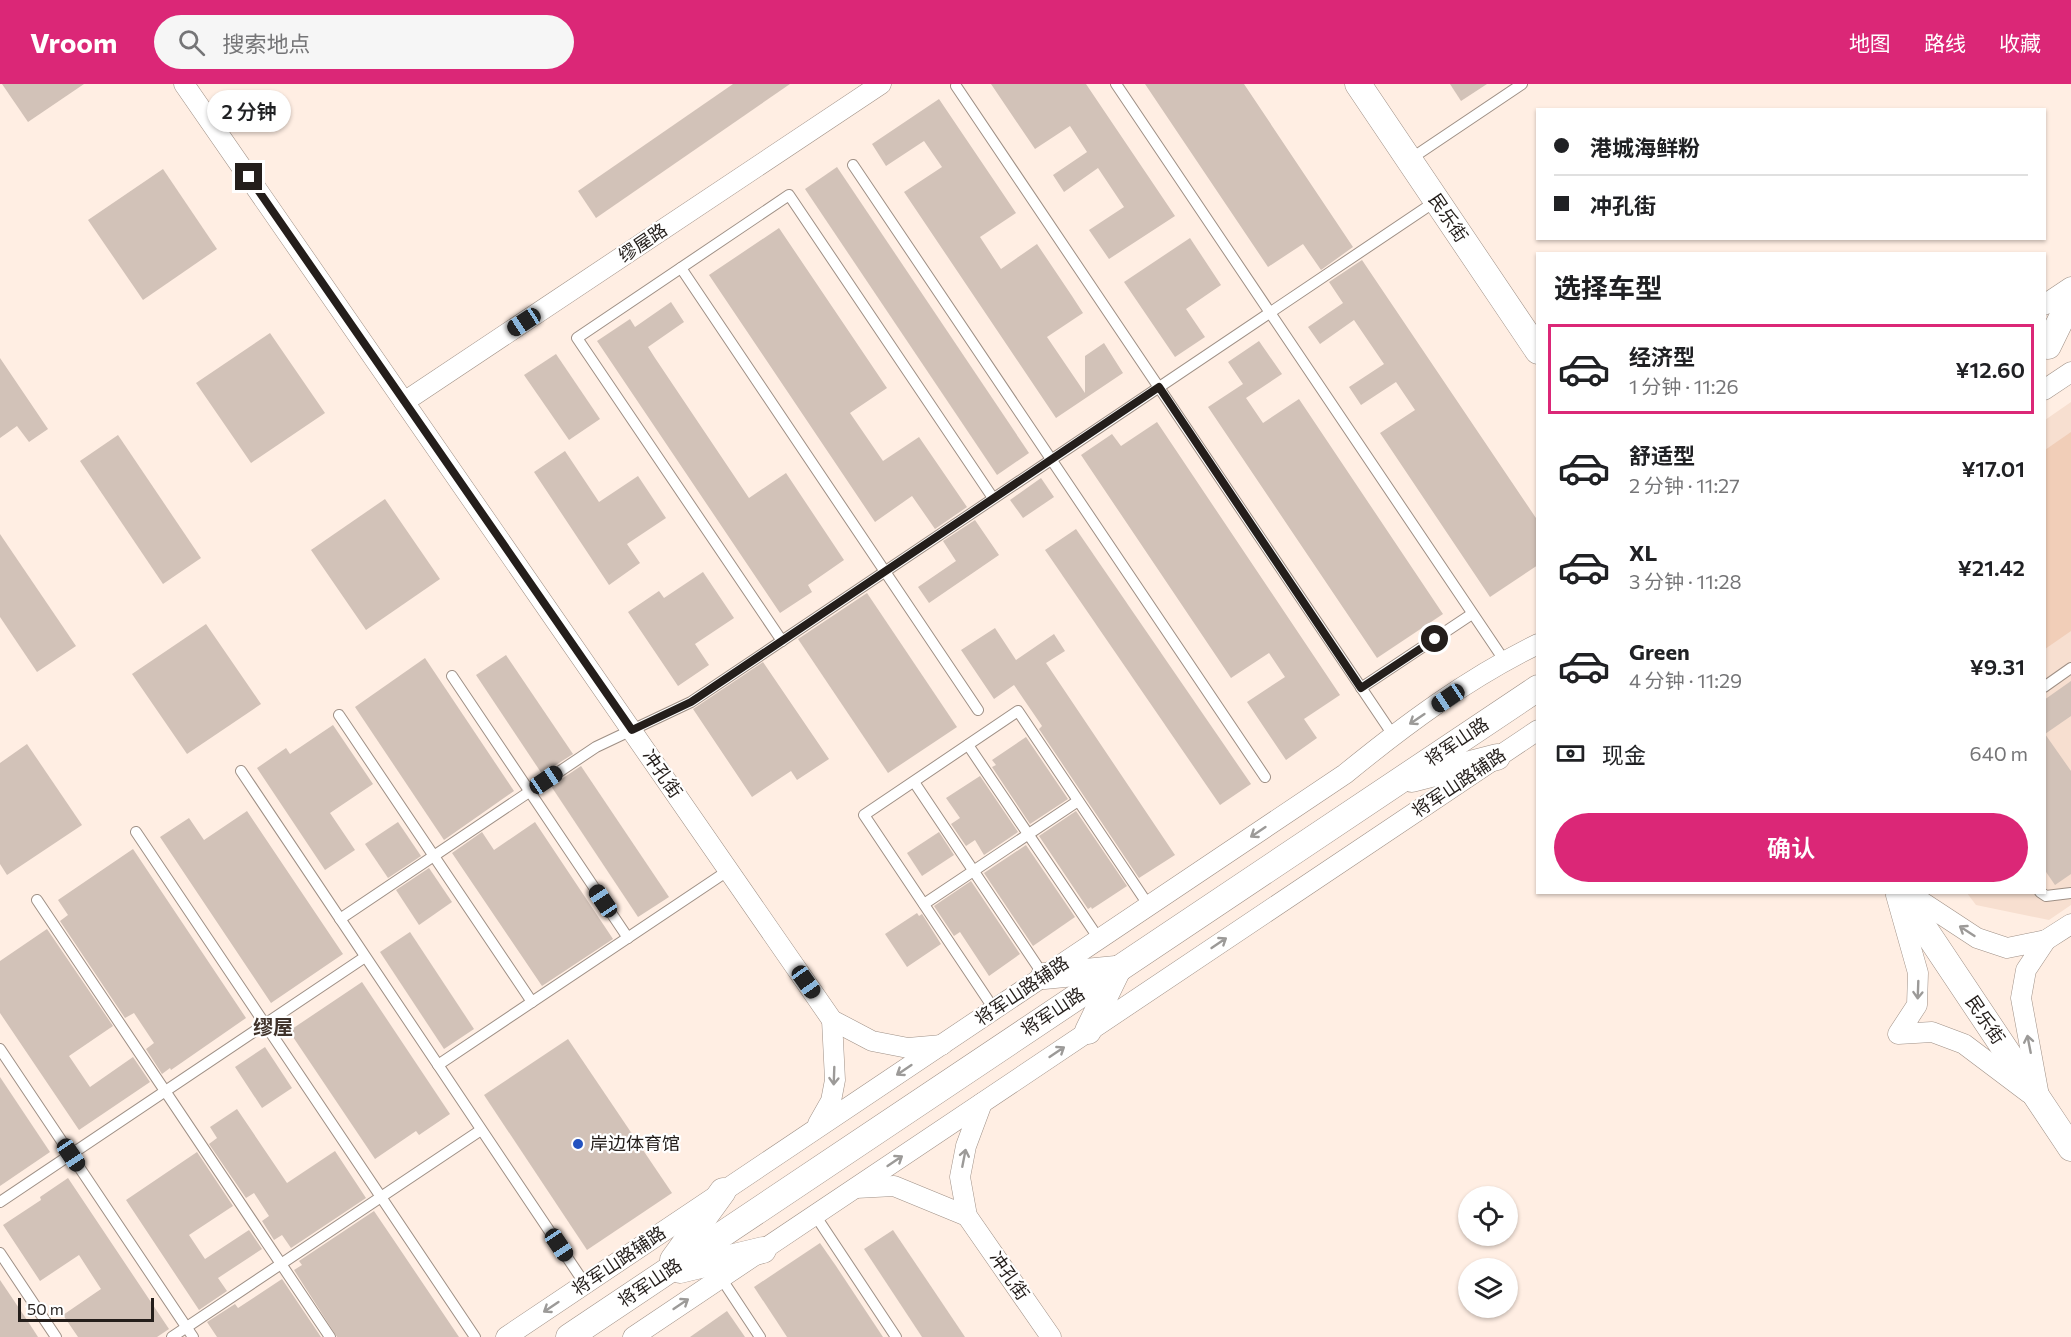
<!DOCTYPE html>
<html lang="zh">
<meta charset="utf-8">
<style>
body{margin:0;font-family:Commissioner,"Noto Sans SC",sans-serif;background:#f6f6f6;color:#202124;height:100vh;display:flex;flex-direction:column;font-size:22px;white-space:nowrap}
*{box-sizing:border-box;margin:0}
p{font-size:20px;color:#757577}
.icon{flex:none;width:33px;height:33px;fill:none;stroke:currentColor;stroke-width:2;stroke-linecap:round;stroke-linejoin:round}
.map{position:relative;flex:1;overflow:hidden}
.sheet{position:absolute;left:1536px;top:168px;width:510px;height:642px;display:flex;flex-direction:column;background:#fff;border-radius:0px;box-shadow:0 2px 4px #0004}
.sheet>*{flex:none}
.banner{position:absolute;left:1536px;top:24px;width:510px;height:132px;border-radius:0px;box-shadow:0 2px 4px #0004;display:grid;align-content:center;height:132px;padding:0 18px;background:#fff}
.fabs{position:absolute;left:1458px;top:1102px;display:grid;gap:12px}
.fabs a{display:grid;place-items:center;width:60px;height:60px;border-radius:50%;background:#fff;box-shadow:0 2px 4px #0004;font-size:30px}
.scale{position:absolute;left:18px;bottom:15px;width:136px;box-sizing:border-box;padding-left:6px;border:3px solid #241e1b;border-top:0;font-size:16px;line-height:21px;white-space:nowrap;color:#241e1b;-webkit-text-stroke:4px #fff;paint-order:stroke}
.end{position:absolute;width:27px;height:27px;margin:-14px;border:8px solid #241e1b;background:#fff;box-shadow:0 0 0 3px #fff}
.from{border-radius:50%}
.bubble{position:absolute;height:42px;border-radius:21px;background:#fff;box-shadow:0 2px 4px #0004;font-size:20px;font-weight:600;line-height:42px;text-align:center}
.car{position:absolute;width:18px;height:36px;margin:-18px -9px;border-radius:8px;box-shadow:0 0 4px 2px #0007;background:linear-gradient(#222 24%,#8ab4d8 0 40%,#222 0 76%,#8ab4d8 0 86%,#222 0)}
.banner b{display:flex;align-items:center;gap:21px;height:57px;font-size:22px}
.banner b+b{border-top:2px solid #e0e0e0}
.banner i{width:15px;height:15px;background:#202124}
ul{padding:0;list-style:none}
li{display:flex;align-items:center;gap:18px;height:90px;margin:0 12px 9px;padding:0 6px;border:3px solid transparent;border-radius:0px}
li div{flex:1}
li b{display:block;font-size:22px}
li em{font-style:normal;font-weight:600}
li.current{border-color:#db2777}
li>.icon{width:54px;height:54px;stroke-width:1.5}
h2{padding:0 18px;font-size:27px;line-height:72px}
.pay{display:flex;align-items:center;gap:15px;height:66px;padding:0 18px;font-size:22px}
.pay p{margin-inline-start:auto}
.action{display:flex;gap:12px;margin-top:auto;padding:12px 18px}
.action a{flex:1;height:69px;border-radius:36px;background:#db2777;color:#fff;font-size:24px;font-weight:600;line-height:69px;text-align:center}
header{display:flex;align-items:center;gap:36px;box-sizing:border-box;height:84px;padding:0 30px;background:#db2777;color:#fff}
header strong{font-size:28px}
nav{display:flex;gap:33px;margin-inline-start:auto;font-size:21px}
.search{width:420px;height:54px;background:#f6f6f6;display:flex;align-items:center;gap:15px;box-sizing:border-box;padding:0 21px;border-radius:33px;color:#757577;font-size:22px}
.map>svg:first-child{display:block}
.built{fill:#f7dfd0}
.green{fill:#f1ceb8}
.building{fill:#d2c2b8}
.lines{fill:none;stroke-linecap:round;stroke-linejoin:round}
.service-casing{stroke:#9f9086;stroke-width:12}
.minor-casing{stroke:#9f9086;stroke-width:21}
.tertiary-casing{stroke:#9f9086;stroke-width:27}
.service{stroke:#fff;stroke-width:10}
.minor{stroke:#fff;stroke-width:20}
.tertiary{stroke:#fff;stroke-width:26}
.oneway{stroke:#9c9a98}
.route{stroke:#241e1b;stroke-width:8}
.poi-dot{fill:#2352c0;stroke:#fff;stroke-width:2}
.labels{text-anchor:middle;stroke-width:4.5;stroke-linejoin:round;paint-order:stroke}
.street-label{font-size:18px;fill:#241e1b;stroke:#fff}
.poi-label{font-size:18px;fill:#241e1b;stroke:#fff;text-anchor:start}
.neighbourhood-label{font-size:20px;font-weight:bold;fill:#3f322a;stroke:#fff}
</style>
<header>
<strong>Vroom</strong>
<div class="search"><svg class="icon" aria-label="search" viewBox="0 0 24 24"><circle cx="10" cy="10" r="6"/><path d="M15 15l6 6"/></svg>搜索地点</div>
<nav><a>地图</a><a>路线</a><a>收藏</a></nav>
</header>
<div class="map">
<svg width="2071" height="1253" viewBox="0 0 2071 1253">
<rect width="100%" height="100%" fill="#ffeee3"/>
<polygon class="built" points="2071,318 2071,821 2049,836 1976,821 1967,809 2044,808 2045,336"/>
<polygon class="green" points="2071,348 2071,547 2045,565 2045,366"/>
<g class="building">
<polygon points="2,0 84,0 28,38"/>
<polygon points="733,0 790,0 596,134 578,107"/>
<polygon points="991,0 1086,0 1175,132 1109,175 1089,146 1124,123 1098,84 1064,108 1053,91 1087,68 1070,42 1035,65"/>
<polygon points="1145,0 1244,0 1353,163 1321,186 1303,160 1268,183"/>
<polygon points="1450,0 1487,0 1461,17"/>
<polygon points="939,15 1016,129 980,153 1001,185 1037,160 1072,212 1083,229 1047,253 1085,309 1085,272 1104,259 1123,289 1056,334 904,108 942,83 924,57 886,82 872,60"/>
<polygon points="837,83 1029,369 997,391 805,105"/>
<polygon points="163,85 217,165 143,216 88,136"/>
<polygon points="779,144 887,304 850,329 883,377 919,353 967,423 935,445 912,412 875,438 709,191"/>
<polygon points="1190,154 1221,201 1186,225 1205,253 1175,273 1124,198"/>
<polygon points="1362,176 1538,437 1538,481 1490,513 1380,349 1415,326 1396,298 1361,321 1349,303 1384,280 1354,236 1320,260 1308,243 1343,219 1329,198"/>
<polygon points="671,218 684,238 648,263 655,274 749,414 786,389 844,476 808,501 812,508 780,529 597,257 630,235 635,243"/>
<polygon points="270,249 325,329 251,379 196,299"/>
<polygon points="1259,257 1282,290 1246,314 1263,339 1299,315 1443,530 1377,574 1208,323 1243,300 1228,278"/>
<polygon points="556,270 600,335 569,356 524,291"/>
<polygon points="0,274 48,345 29,358 17,342 0,354"/>
<polygon points="1157,338 1340,611 1304,635 1317,654 1286,676 1247,618 1285,593 1269,569 1231,594 1081,371 1112,350 1121,362"/>
<polygon points="118,351 201,474 163,500 80,377"/>
<polygon points="565,367 599,418 638,392 666,434 627,460 640,479 609,501 534,388"/>
<polygon points="1041,394 1054,413 1023,434 1010,416"/>
<polygon points="385,415 440,495 366,546 311,466"/>
<polygon points="975,436 999,471 929,519 918,503 956,477 943,457"/>
<polygon points="1076,445 1251,700 1220,721 1045,466"/>
<polygon points="0,450 76,562 37,588 0,533"/>
<polygon points="703,488 734,534 695,560 709,581 678,602 628,528 659,507 664,514"/>
<polygon points="867,509 957,643 888,689 798,555"/>
<polygon points="206,540 261,620 187,670 132,590"/>
<polygon points="995,544 1016,576 1054,550 1065,567 1046,579 1175,771 1139,794 1039,645 1042,642 1014,601 994,615 961,566"/>
<polygon points="506,571 573,670 542,690 476,591"/>
<polygon points="425,574 514,707 444,756 355,623"/>
<polygon points="763,578 829,675 797,696 791,687 752,713 693,625"/>
<polygon points="2071,597 2071,632 2045,650 2071,687 2071,790 2055,801 2044,785 2044,616"/>
<polygon points="333,641 373,700 330,729 355,766 325,786 257,684 286,664 290,670"/>
<polygon points="1026,653 1068,715 1030,740 992,683 996,681 992,676"/>
<polygon points="27,660 82,741 7,791 0,780 0,679"/>
<polygon points="581,682 669,813 638,833 551,702"/>
<polygon points="980,692 1018,748 984,771 975,756 966,762 951,740 960,734 946,714"/>
<polygon points="247,727 343,870 271,919 160,753 189,734 204,756"/>
<polygon points="1076,727 1127,802 1092,825 1091,823 1088,825 1039,752"/>
<polygon points="398,738 421,772 388,794 365,760"/>
<polygon points="535,738 613,855 542,902 452,769 482,748 494,766"/>
<polygon points="939,748 954,771 922,792 907,769"/>
<polygon points="1026,761 1075,833 1033,862 984,789"/>
<polygon points="133,765 246,934 171,986 170,984 162,990 146,965 154,959 134,929 125,934 60,837 68,831 58,816"/>
<polygon points="429,784 452,818 419,841 396,806"/>
<polygon points="971,797 1020,870 989,892 960,848 954,852 934,822"/>
<polygon points="917,829 919,832 922,830 941,860 907,883 885,850"/>
<polygon points="47,845 113,942 69,972 90,1003 133,973 150,998 79,1046 0,929 0,877"/>
<polygon points="410,848 474,945 444,965 380,868"/>
<polygon points="362,898 450,1030 419,1051 416,1047 375,1075 289,947"/>
<polygon points="568,955 672,1109 587,1166 484,1011"/>
<polygon points="265,963 292,1004 262,1024 235,983"/>
<polygon points="0,993 50,1068 0,1102"/>
<polygon points="237,1025 287,1099 335,1067 366,1114 291,1164 282,1151 274,1156 262,1137 269,1132 254,1109 246,1114 209,1060 217,1054 210,1043"/>
<polygon points="197,1068 233,1122 189,1151 205,1175 249,1146 262,1165 218,1194 227,1207 199,1226 126,1116"/>
<polygon points="68,1094 169,1245 157,1253 78,1253 63,1231 101,1205 88,1185 79,1171 40,1197 3,1141 41,1116 40,1113"/>
<polygon points="374,1127 393,1155 459,1253 337,1253 294,1186 302,1181 299,1177"/>
<polygon points="893,1146 922,1189 965,1253 922,1253 864,1165"/>
<polygon points="820,1159 836,1182 883,1253 787,1253 754,1203"/>
<polygon points="282,1195 321,1253 217,1253 207,1238 235,1220 238,1224"/>
<polygon points="0,1196 27,1236 38,1253 0,1253"/>
<polygon points="727,1227 745,1253 690,1253"/>
</g>
<g class="lines">
<g class="service-casing">
<g id="service">
<polyline points="1116,0 1504,576"/>
<polyline points="956,2 1393,651"/>
<polyline points="1409,76 1522,0"/>
<polyline points="853,81 1265,693"/>
<polyline points="681,184 978,626"/>
<polyline points="782,557 577,254 789,111 993,414"/>
<polyline points="452,592 628,854"/>
<polyline points="2044,603 2071,584"/>
<polyline points="1361,604 1472,530"/>
<polyline points="339,631 532,918"/>
<polyline points="968,661 1099,855"/>
<polyline points="241,687 585,1200"/>
<polyline points="914,698 1044,892"/>
<polyline points="136,748 475,1253"/>
<polyline points="2040,808 2046,812 2071,809"/>
<polyline points="37,816 330,1253"/>
<polyline points="924,820 1078,717"/>
<polyline points="340,835 596,663 691,618 1436,117"/>
<polyline points="994,925 864,731 1018,627 1149,822"/>
<polyline points="0,965 193,1253"/>
<polyline points="438,981 729,786"/>
<polyline points="0,1118 365,873"/>
<polyline points="815,1131 896,1253"/>
<polyline points="0,1169 56,1253"/>
<polyline points="721,1194 760,1253"/>
<polyline points="172,1253 481,1046"/>
</g>
</g>
<g class="minor-casing">
<g id="minor">
<polyline points="184,0 832,936 872,957 908,964 942,961"/>
<polyline points="2044,221 2071,203"/>
<polyline points="2044,306 2071,288"/>
<polyline points="404,318 881,0"/>
<polyline points="1907,808 1977,854 2007,864 2046,856 2026,886 2021,914 2039,1012"/>
<polyline points="1896,811 1918,889 1917,921 1898,950 1932,948 1964,960 2029,1009"/>
<polyline points="2046,856 2071,840"/>
<polyline points="982,1019 966,1062 960,1093 967,1132 1051,1253"/>
<polyline points="818,1040 831,1017 835,996 832,936"/>
<polyline points="856,1104 894,1102 967,1132"/>
<path d="M506,1253L1345,690C1405,641 1468,594 1538,560"/>
<polyline points="633,1253 1538,646"/>
</g>
</g>
<g class="tertiary-casing">
<g id="tertiary">
<polyline points="1358,0 1538,267"/>
<polyline points="2048,262 2071,215"/>
<polyline points="1412,695 1497,673"/>
<polyline points="1900,808 2071,1064"/>
<polyline points="1044,892 1116,885"/>
<polyline points="1088,947 1118,885"/>
<polyline points="673,1176 723,1107"/>
<polyline points="680,1186 763,1166"/>
<polyline points="569,1253 1538,604"/>
</g>
</g>
<use href="#service" class="service"/>
<use href="#minor" class="minor"/>
<use href="#tertiary" class="tertiary"/>
</g>
<defs><path id="oneway-shaft" d="M-6 0H5M1.5-3L5.5 0L1.5 3" fill="none" stroke-width="1.6" stroke-linecap="round" stroke-linejoin="round" transform="scale(1.5)"/></defs>
<g class="oneway">
<use href="#oneway-shaft" transform="translate(1417 635) rotate(146)"/>
<use href="#oneway-shaft" transform="translate(1258 748) rotate(146)"/>
<use href="#oneway-shaft" transform="translate(1967 847) rotate(-147)"/>
<use href="#oneway-shaft" transform="translate(1219 859) rotate(-34)"/>
<use href="#oneway-shaft" transform="translate(1918 906) rotate(92)"/>
<use href="#oneway-shaft" transform="translate(2029 960) rotate(-101)"/>
<use href="#oneway-shaft" transform="translate(1057 968) rotate(-34)"/>
<use href="#oneway-shaft" transform="translate(904 986) rotate(146)"/>
<use href="#oneway-shaft" transform="translate(834 992) rotate(92)"/>
<use href="#oneway-shaft" transform="translate(964 1074) rotate(-79)"/>
<use href="#oneway-shaft" transform="translate(895 1077) rotate(-34)"/>
<use href="#oneway-shaft" transform="translate(681 1220) rotate(-34)"/>
<use href="#oneway-shaft" transform="translate(551 1223) rotate(146)"/>
</g>
<g class="lines">
<polyline class="route" points="249,93 632,646 691,618 1159,303 1361,604 1435,555"/>
</g>
<circle class="poi-dot" cx="578" cy="1060" r="6"/>
<g class="labels">
<g class="street-label">
<text transform="translate(1448 134) rotate(56)" y="6">民乐街</text>
<text transform="translate(643 159) rotate(-34)" y="6">缪屋路</text>
<text transform="translate(1457 658) rotate(-34)" y="6">将军山路</text>
<text transform="translate(662 690) rotate(55)" y="6">冲孔街</text>
<text transform="translate(1459 699) rotate(-34)" y="6">将军山路辅路</text>
<text transform="translate(1022 907) rotate(-34)" y="6">将军山路辅路</text>
<text transform="translate(1053 928) rotate(-34)" y="6">将军山路</text>
<text transform="translate(1985 936) rotate(56)" y="6">民乐街</text>
<text transform="translate(619 1177) rotate(-34)" y="6">将军山路辅路</text>
<text transform="translate(1009 1192) rotate(55)" y="6">冲孔街</text>
<text transform="translate(650 1199) rotate(-34)" y="6">将军山路</text>
</g>
<g class="poi-label">
<text x="590" y="1066">岸边体育馆</text>
</g>
<g class="neighbourhood-label">
<text x="273" y="950">缪屋</text>
</g>
</g>
</svg>
<div class="fabs">
<a><svg class="icon" aria-label="locate" viewBox="0 0 24 24"><circle cx="12" cy="12" r="6"/><path d="M12 2v4M12 18v4M2 12h4M18 12h4"/></svg></a>
<a><svg class="icon" aria-label="layers" viewBox="0 0 24 24"><path d="M12 4l9 5-9 5-9-5zM3 14l9 5 9-5"/></svg></a>
</div>
<div class="scale">50 m</div>
<i class="end from" style="left:1435px;top:555px"></i>
<i class="end" style="left:249px;top:93px"></i>
<div class="bubble" style="left:207px;top:6px;width:84px">2 分钟</div>
<i class="car" style="left:524px;top:238px;rotate:237deg"></i>
<i class="car" style="left:1448px;top:614px;rotate:236deg"></i>
<i class="car" style="left:546px;top:696px;rotate:56deg"></i>
<i class="car" style="left:603px;top:817px;rotate:326deg"></i>
<i class="car" style="left:806px;top:898px;rotate:145deg"></i>
<i class="car" style="left:71px;top:1071px;rotate:146deg"></i>
<i class="car" style="left:559px;top:1161px;rotate:146deg"></i>
<div class="banner">
<b><i class="from"></i>港城海鲜粉</b>
<b><i></i>冲孔街</b>
</div>
<section class="sheet">
<h2>选择车型</h2>
<ul>
<li class="current"><svg class="icon" aria-label="car" viewBox="0 0 24 24"><path d="M5 17H2v-5l4-1 3-4h7l3 4 3 1v5h-3M9 17h6M6 11h13"/><circle cx="7" cy="17" r="2"/><circle cx="17" cy="17" r="2"/></svg><div><b>经济型</b><p>1 分钟 · 11:26</p></div><em>¥12.60</em></li>
<li><svg class="icon" aria-label="car" viewBox="0 0 24 24"><path d="M5 17H2v-5l4-1 3-4h7l3 4 3 1v5h-3M9 17h6M6 11h13"/><circle cx="7" cy="17" r="2"/><circle cx="17" cy="17" r="2"/></svg><div><b>舒适型</b><p>2 分钟 · 11:27</p></div><em>¥17.01</em></li>
<li><svg class="icon" aria-label="car" viewBox="0 0 24 24"><path d="M5 17H2v-5l4-1 3-4h7l3 4 3 1v5h-3M9 17h6M6 11h13"/><circle cx="7" cy="17" r="2"/><circle cx="17" cy="17" r="2"/></svg><div><b>XL</b><p>3 分钟 · 11:28</p></div><em>¥21.42</em></li>
<li><svg class="icon" aria-label="car" viewBox="0 0 24 24"><path d="M5 17H2v-5l4-1 3-4h7l3 4 3 1v5h-3M9 17h6M6 11h13"/><circle cx="7" cy="17" r="2"/><circle cx="17" cy="17" r="2"/></svg><div><b>Green</b><p>4 分钟 · 11:29</p></div><em>¥9.31</em></li>
</ul>
<div class="pay"><svg class="icon" aria-label="cash" viewBox="0 0 24 24"><path d="M3 7h18v10H3z"/><circle cx="12" cy="12" r="2"/></svg>现金<p>640 m</p></div>
<div class="action"><a>确认</a></div>
</section>
</div>
